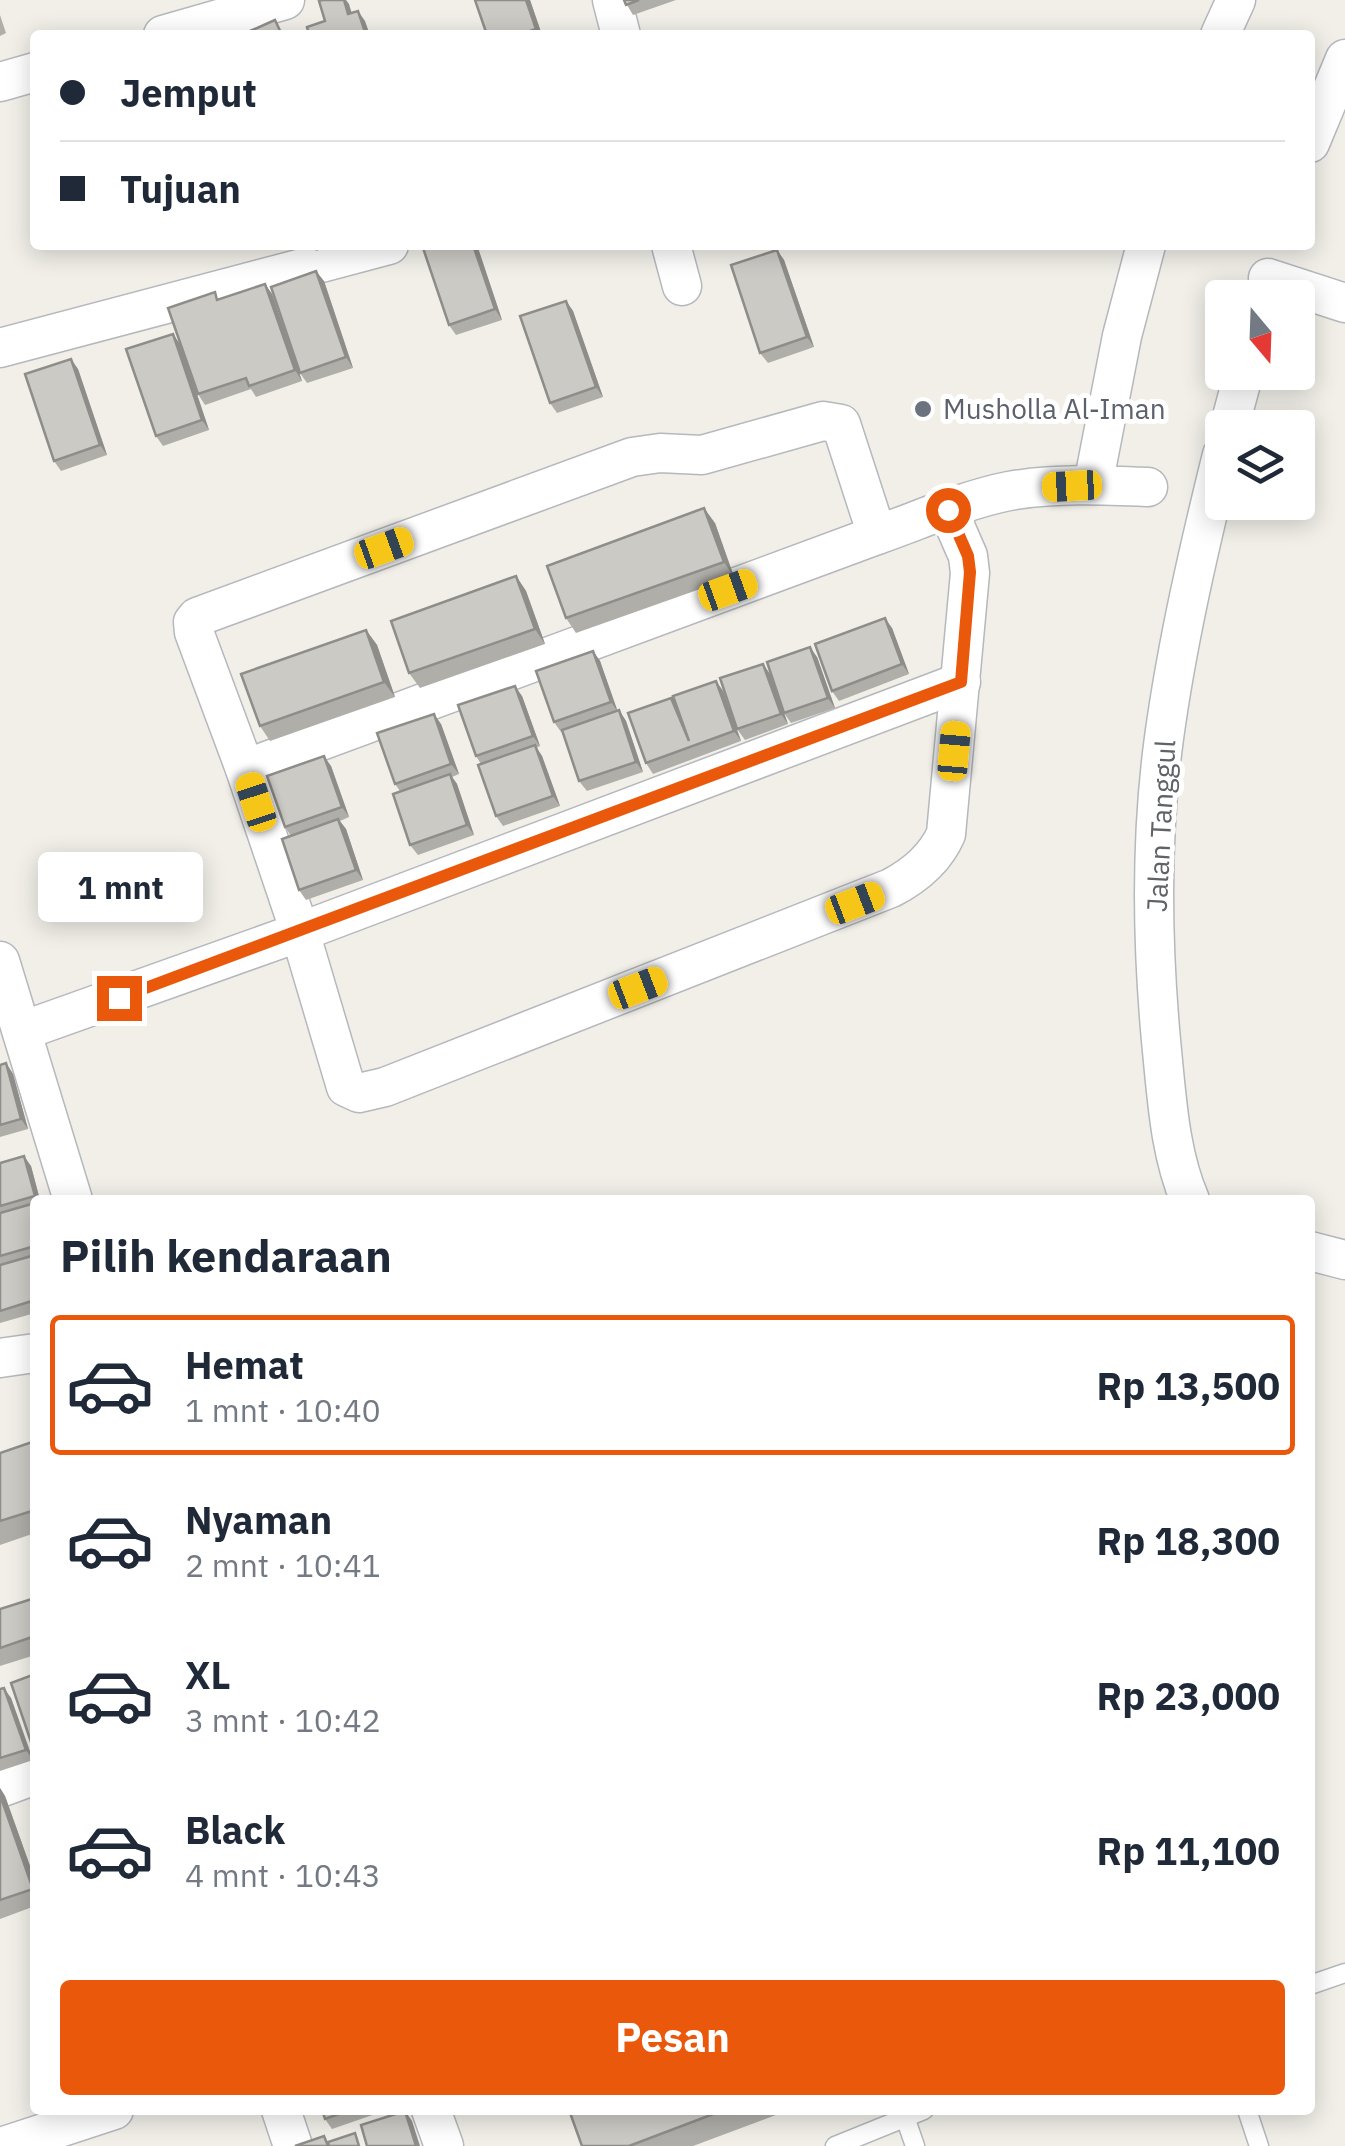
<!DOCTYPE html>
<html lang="id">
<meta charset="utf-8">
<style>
body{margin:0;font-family:"IBM Plex Sans",sans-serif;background:#f2f2f3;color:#1f2937;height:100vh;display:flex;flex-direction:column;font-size:38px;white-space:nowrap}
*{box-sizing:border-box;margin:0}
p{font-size:32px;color:#747a83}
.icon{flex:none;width:55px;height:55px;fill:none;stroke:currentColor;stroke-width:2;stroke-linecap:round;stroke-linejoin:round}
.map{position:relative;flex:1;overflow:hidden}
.sheet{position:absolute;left:30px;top:1195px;width:1285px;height:920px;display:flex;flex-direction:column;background:#fff;border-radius:10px;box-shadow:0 5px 25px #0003}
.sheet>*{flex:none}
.banner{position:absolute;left:30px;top:30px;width:1285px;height:220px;border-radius:10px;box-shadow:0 5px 25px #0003;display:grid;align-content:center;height:220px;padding:0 30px;background:#fff}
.needle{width:65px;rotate:161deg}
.tools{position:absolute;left:1205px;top:280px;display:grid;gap:20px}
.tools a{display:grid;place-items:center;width:110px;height:110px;border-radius:10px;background:#fff;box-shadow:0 5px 25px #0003;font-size:50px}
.end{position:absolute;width:45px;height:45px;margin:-22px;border:12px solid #ea580c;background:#fff;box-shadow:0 0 0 5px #fff}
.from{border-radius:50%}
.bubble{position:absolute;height:70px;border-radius:10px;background:#fff;box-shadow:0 5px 25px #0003;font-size:32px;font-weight:700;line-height:70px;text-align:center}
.car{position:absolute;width:30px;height:60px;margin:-30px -15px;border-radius:12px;box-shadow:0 0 8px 2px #0007;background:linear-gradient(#f5c518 24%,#345 0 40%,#f5c518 0 76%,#345 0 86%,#f5c518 0)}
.banner b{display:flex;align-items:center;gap:35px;height:95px;font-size:38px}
.banner b+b{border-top:2px solid #e0e1e3}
.banner i{width:25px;height:25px;background:#1f2937}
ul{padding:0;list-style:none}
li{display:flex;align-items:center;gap:30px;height:140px;margin:0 20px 15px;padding:0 10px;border:5px solid transparent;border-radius:10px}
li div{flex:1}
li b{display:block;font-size:38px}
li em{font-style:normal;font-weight:700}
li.on{border-color:#ea580c}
li>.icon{width:90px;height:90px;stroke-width:1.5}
h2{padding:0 30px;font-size:45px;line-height:120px}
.button{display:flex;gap:20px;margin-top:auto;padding:20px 30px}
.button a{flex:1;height:115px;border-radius:10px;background:#ea580c;color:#fff;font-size:40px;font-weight:700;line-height:115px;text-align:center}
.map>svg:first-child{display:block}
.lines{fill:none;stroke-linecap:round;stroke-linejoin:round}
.lane-casing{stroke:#b5b8bc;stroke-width:21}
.street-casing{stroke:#b5b8bc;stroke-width:41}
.lane{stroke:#fff;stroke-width:18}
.street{stroke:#fff;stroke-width:38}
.wall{fill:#afaea9}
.shaded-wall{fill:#8f8d8a}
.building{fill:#cccac5;stroke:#8f8d8a;stroke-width:2.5}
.route{stroke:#ea580c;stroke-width:12}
.worship-dot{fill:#6b7280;stroke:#fff;stroke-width:4}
.labels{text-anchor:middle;stroke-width:10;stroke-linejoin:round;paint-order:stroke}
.worship-label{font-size:28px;fill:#5b616d;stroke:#fff;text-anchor:start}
.street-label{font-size:28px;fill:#5f6368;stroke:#fff}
</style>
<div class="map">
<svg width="1345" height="2146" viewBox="0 0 1345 2146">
<rect width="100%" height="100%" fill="#f1efe8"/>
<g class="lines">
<g class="lane-casing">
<g id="lane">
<polyline points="1310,1985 1345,1973"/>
<polyline points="1247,2110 1259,2146"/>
<polyline points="905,2117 915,2146"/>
<polyline points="835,2146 924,2110"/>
</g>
</g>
<g class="street-casing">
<g id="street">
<polyline points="612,0 621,35"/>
<polyline points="163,35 285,0"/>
<polyline points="1220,35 1236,0"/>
<polyline points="0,82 35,72"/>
<polyline points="1310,143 1345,59"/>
<polyline points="671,245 682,286"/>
<polyline points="1268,278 1345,303"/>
<polyline points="0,348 389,245"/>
<polyline points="1229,428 1244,372"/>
<polyline points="1093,485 1122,336 1146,245"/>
<path d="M948,510L968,556L970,573L946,834C935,859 914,876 891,888L385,1087L359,1093L346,1087L300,932L245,769L877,535C920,520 964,500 1009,491C1054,483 1102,485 1148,487"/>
<polyline points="245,769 194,632 193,622 197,617 632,457 660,453 702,455 823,421 841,424 877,535"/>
<polyline points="0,961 73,1200"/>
<polyline points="22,1031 300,932 961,682"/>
<path d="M1190,1200C1170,1154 1167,1100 1162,1051C1152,948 1150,841 1164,738C1177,643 1199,548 1222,455"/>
<polyline points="1310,1251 1345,1260"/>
<polyline points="0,1358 35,1353"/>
<polyline points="0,1788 35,1775"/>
<polyline points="281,2110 293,2146"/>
<polyline points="431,2110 444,2146"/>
<polyline points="4,2146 114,2110"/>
</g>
</g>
<use href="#lane" class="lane"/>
<use href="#street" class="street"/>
</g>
<g class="wall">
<polygon points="530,0 542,35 487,35"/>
<polygon points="624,0 676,0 633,15"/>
<polygon points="0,15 6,33 0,36"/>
<polygon points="312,245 334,245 316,251"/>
<polygon points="422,245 477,245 502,320 456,335 449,325"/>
<polygon points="777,250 784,260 814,347 768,363 760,353"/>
<polygon points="324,281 353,368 307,383 300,373"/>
<polygon points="265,284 272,294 302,381 256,397 251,389 205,405 198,394 220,299"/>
<polygon points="566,301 573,311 603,397 557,413 550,403"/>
<polygon points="180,344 209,430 163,446 156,436"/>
<polygon points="78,369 107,455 61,471 54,461"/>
<polygon points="715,523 734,577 576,633 566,618"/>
<polygon points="516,576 526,591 545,644 420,688 409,673"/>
<polygon points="892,628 909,674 839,701 832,691"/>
<polygon points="366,630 377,645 395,697 270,741 260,726"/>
<polygon points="593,651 600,661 617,711 619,710 626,721 643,772 587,791 579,781 562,731 561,732 554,722"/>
<polygon points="817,657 835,708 791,723 784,713"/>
<polygon points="763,664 770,674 788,724 745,740 737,729"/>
<polygon points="716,681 723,691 741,741 653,774 646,763 671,698 676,705"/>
<polygon points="522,696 540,746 536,748 542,756 560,806 503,826 496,816 481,764 476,756"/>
<polygon points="441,724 459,774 452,777 457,784 474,835 418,855 410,845 400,791 395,784"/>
<polygon points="331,766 349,817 340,821 346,829 363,880 306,900 299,890 291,836 285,827"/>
<polygon points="6,1063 13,1074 28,1129 0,1137 0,1065"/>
<polygon points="0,1163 31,1166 40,1200 35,1200 35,1313 0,1323"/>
<polygon points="35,1441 35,1533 0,1545 0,1453"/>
<polygon points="35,1598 35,1655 0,1666 0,1609"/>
<polygon points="0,1689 11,1698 33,1760 0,1771"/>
<polygon points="0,1788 5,1796 35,1880 35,1906 0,1919"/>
<polygon points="322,2110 387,2110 332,2129 325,2119"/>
<polygon points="569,2110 789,2110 693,2146 582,2146"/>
</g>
<g class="shaded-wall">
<polygon points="344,0 346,0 349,4 355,24 348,14"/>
<polygon points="526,0 530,0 542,35 536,29"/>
<polygon points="358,11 365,21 370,35 366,35"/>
<polygon points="473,245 477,245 502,320 495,309"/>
<polygon points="777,250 784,260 814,347 807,337"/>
<polygon points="316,271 324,281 353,368 346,357"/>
<polygon points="265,284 272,294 302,381 295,370"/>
<polygon points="566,301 573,311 603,397 596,387"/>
<polygon points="173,334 180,344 209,430 202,420"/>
<polygon points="71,359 78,369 107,455 100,445"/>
<polygon points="704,508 715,523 734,577 724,562"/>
<polygon points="516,576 526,591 545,644 535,629"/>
<polygon points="885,618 892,628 909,674 902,664"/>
<polygon points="366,630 377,645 395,697 384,682"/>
<polygon points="810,647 817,657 835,708 828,698"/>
<polygon points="593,651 600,661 618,712 611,702"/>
<polygon points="763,664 770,674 788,724 781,714"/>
<polygon points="716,681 723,691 741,741 734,731"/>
<polygon points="515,686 522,696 540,746 533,736"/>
<polygon points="619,710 626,721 643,772 636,762"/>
<polygon points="434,714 441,724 459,774 451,764"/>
<polygon points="535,745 542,756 560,806 553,796"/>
<polygon points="324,756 331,766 349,817 342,807"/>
<polygon points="450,774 457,784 474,835 467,825"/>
<polygon points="338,819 346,829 363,880 356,870"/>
<polygon points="6,1063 13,1074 28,1129 21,1119"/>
<polygon points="24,1156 31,1166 40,1200 38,1200 35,1196"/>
<polygon points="4,1688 11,1698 33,1760 26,1750"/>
<polygon points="0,1788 5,1796 35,1880 35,1892 0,1795"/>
<polygon points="405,2111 412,2121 420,2146 416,2146"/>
</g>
<g class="building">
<polygon points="322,0 344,0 348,14 358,11 366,35 309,35 307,27 325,21 319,1"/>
<polygon points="475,0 526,0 536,29 518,35 487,35"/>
<polygon points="624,0 639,0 626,5"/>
<polygon points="275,20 282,35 241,35"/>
<polygon points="422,245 473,245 495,309 449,325"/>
<polygon points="777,250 807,337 760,353 731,265"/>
<polygon points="316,271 346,357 300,373 271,287"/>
<polygon points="265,284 295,370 249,386 246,378 198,394 168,308 215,292 217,300"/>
<polygon points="566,301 596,387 550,403 520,316"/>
<polygon points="173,334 202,420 156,436 126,349"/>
<polygon points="71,359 100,445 54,461 25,374"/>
<polygon points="704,508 724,562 566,618 547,566"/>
<polygon points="516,576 535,629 409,673 391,621"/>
<polygon points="885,618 902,664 832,691 815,644"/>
<polygon points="366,630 384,682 260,726 241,674"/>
<polygon points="810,647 828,698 784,713 767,662"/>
<polygon points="593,651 611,702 554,722 536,671"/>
<polygon points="763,664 781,714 737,729 720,678"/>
<polygon points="716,681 734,731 646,763 628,713 671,698 689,741 673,696"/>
<polygon points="515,686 533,736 476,756 458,705"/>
<polygon points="619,710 636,762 579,781 562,730"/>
<polygon points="434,714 451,764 395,784 377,733"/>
<polygon points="535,745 553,796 496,816 478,765"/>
<polygon points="324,756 342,807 285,827 267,776"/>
<polygon points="450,774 467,825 410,845 393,794"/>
<polygon points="338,819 356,870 299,890 282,839"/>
<polygon points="6,1063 21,1119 0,1125 0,1065"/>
<polygon points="24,1156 35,1196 0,1206 0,1163"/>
<polygon points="35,1203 35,1246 0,1256 0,1213"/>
<polygon points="35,1255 35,1300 0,1311 0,1265"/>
<polygon points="35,1441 35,1510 0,1521 0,1453"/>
<polygon points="35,1598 35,1636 0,1648 0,1609"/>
<polygon points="35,1674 35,1744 32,1745 11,1683"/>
<polygon points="4,1688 26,1750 0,1758 0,1689"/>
<polygon points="0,1795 33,1889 0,1900"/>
<polygon points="322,2110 350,2110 325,2119"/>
<polygon points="569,2110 724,2110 629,2146 582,2146"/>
<polygon points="405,2111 416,2146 367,2146 361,2125"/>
<polygon points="355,2133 359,2146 329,2146 328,2142"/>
<polygon points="324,2136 328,2146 295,2146"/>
</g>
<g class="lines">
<polyline class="route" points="119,998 961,682 970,572 968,556 948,510"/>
</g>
<circle class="worship-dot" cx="923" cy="409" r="10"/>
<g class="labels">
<g class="worship-label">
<text x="943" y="419">Musholla Al-Iman</text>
</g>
<g class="street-label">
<text transform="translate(1161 826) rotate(-87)" y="10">Jalan Tanggul</text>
</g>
</g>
</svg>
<div class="tools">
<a><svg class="needle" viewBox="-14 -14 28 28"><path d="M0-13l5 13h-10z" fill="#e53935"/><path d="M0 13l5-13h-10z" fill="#747a83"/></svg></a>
<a><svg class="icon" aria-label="layers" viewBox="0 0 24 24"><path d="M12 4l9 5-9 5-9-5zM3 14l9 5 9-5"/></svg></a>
</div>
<i class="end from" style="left:948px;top:510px"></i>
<i class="end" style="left:119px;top:998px"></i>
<div class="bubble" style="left:38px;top:852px;width:165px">1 mnt</div>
<i class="car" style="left:1072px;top:486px;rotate:267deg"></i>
<i class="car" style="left:384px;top:548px;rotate:70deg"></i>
<i class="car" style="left:728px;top:590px;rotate:70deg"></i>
<i class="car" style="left:954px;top:751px;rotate:5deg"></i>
<i class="car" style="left:256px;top:802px;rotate:342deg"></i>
<i class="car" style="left:855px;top:903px;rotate:69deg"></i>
<i class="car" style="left:638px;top:988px;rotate:69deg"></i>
<div class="banner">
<b><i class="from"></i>Jemput</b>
<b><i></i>Tujuan</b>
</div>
<section class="sheet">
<h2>Pilih kendaraan</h2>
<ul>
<li class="on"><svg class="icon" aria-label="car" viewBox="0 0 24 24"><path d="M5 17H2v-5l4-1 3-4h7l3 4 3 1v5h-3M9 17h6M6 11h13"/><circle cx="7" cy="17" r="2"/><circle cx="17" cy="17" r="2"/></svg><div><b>Hemat</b><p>1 mnt · 10:40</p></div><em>Rp 13,500</em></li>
<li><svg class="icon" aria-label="car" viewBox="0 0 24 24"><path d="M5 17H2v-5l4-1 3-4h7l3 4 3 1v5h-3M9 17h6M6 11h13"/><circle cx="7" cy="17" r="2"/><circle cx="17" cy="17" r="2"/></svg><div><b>Nyaman</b><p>2 mnt · 10:41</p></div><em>Rp 18,300</em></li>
<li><svg class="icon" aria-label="car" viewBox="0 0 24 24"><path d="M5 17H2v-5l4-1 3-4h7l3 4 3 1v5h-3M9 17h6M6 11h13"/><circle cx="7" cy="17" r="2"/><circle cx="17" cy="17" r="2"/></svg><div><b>XL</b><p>3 mnt · 10:42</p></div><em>Rp 23,000</em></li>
<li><svg class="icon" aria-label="car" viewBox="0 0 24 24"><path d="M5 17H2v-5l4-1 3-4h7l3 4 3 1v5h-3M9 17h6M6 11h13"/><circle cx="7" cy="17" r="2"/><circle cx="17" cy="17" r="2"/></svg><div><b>Black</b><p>4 mnt · 10:43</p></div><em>Rp 11,100</em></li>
</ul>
<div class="button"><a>Pesan</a></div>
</section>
</div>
